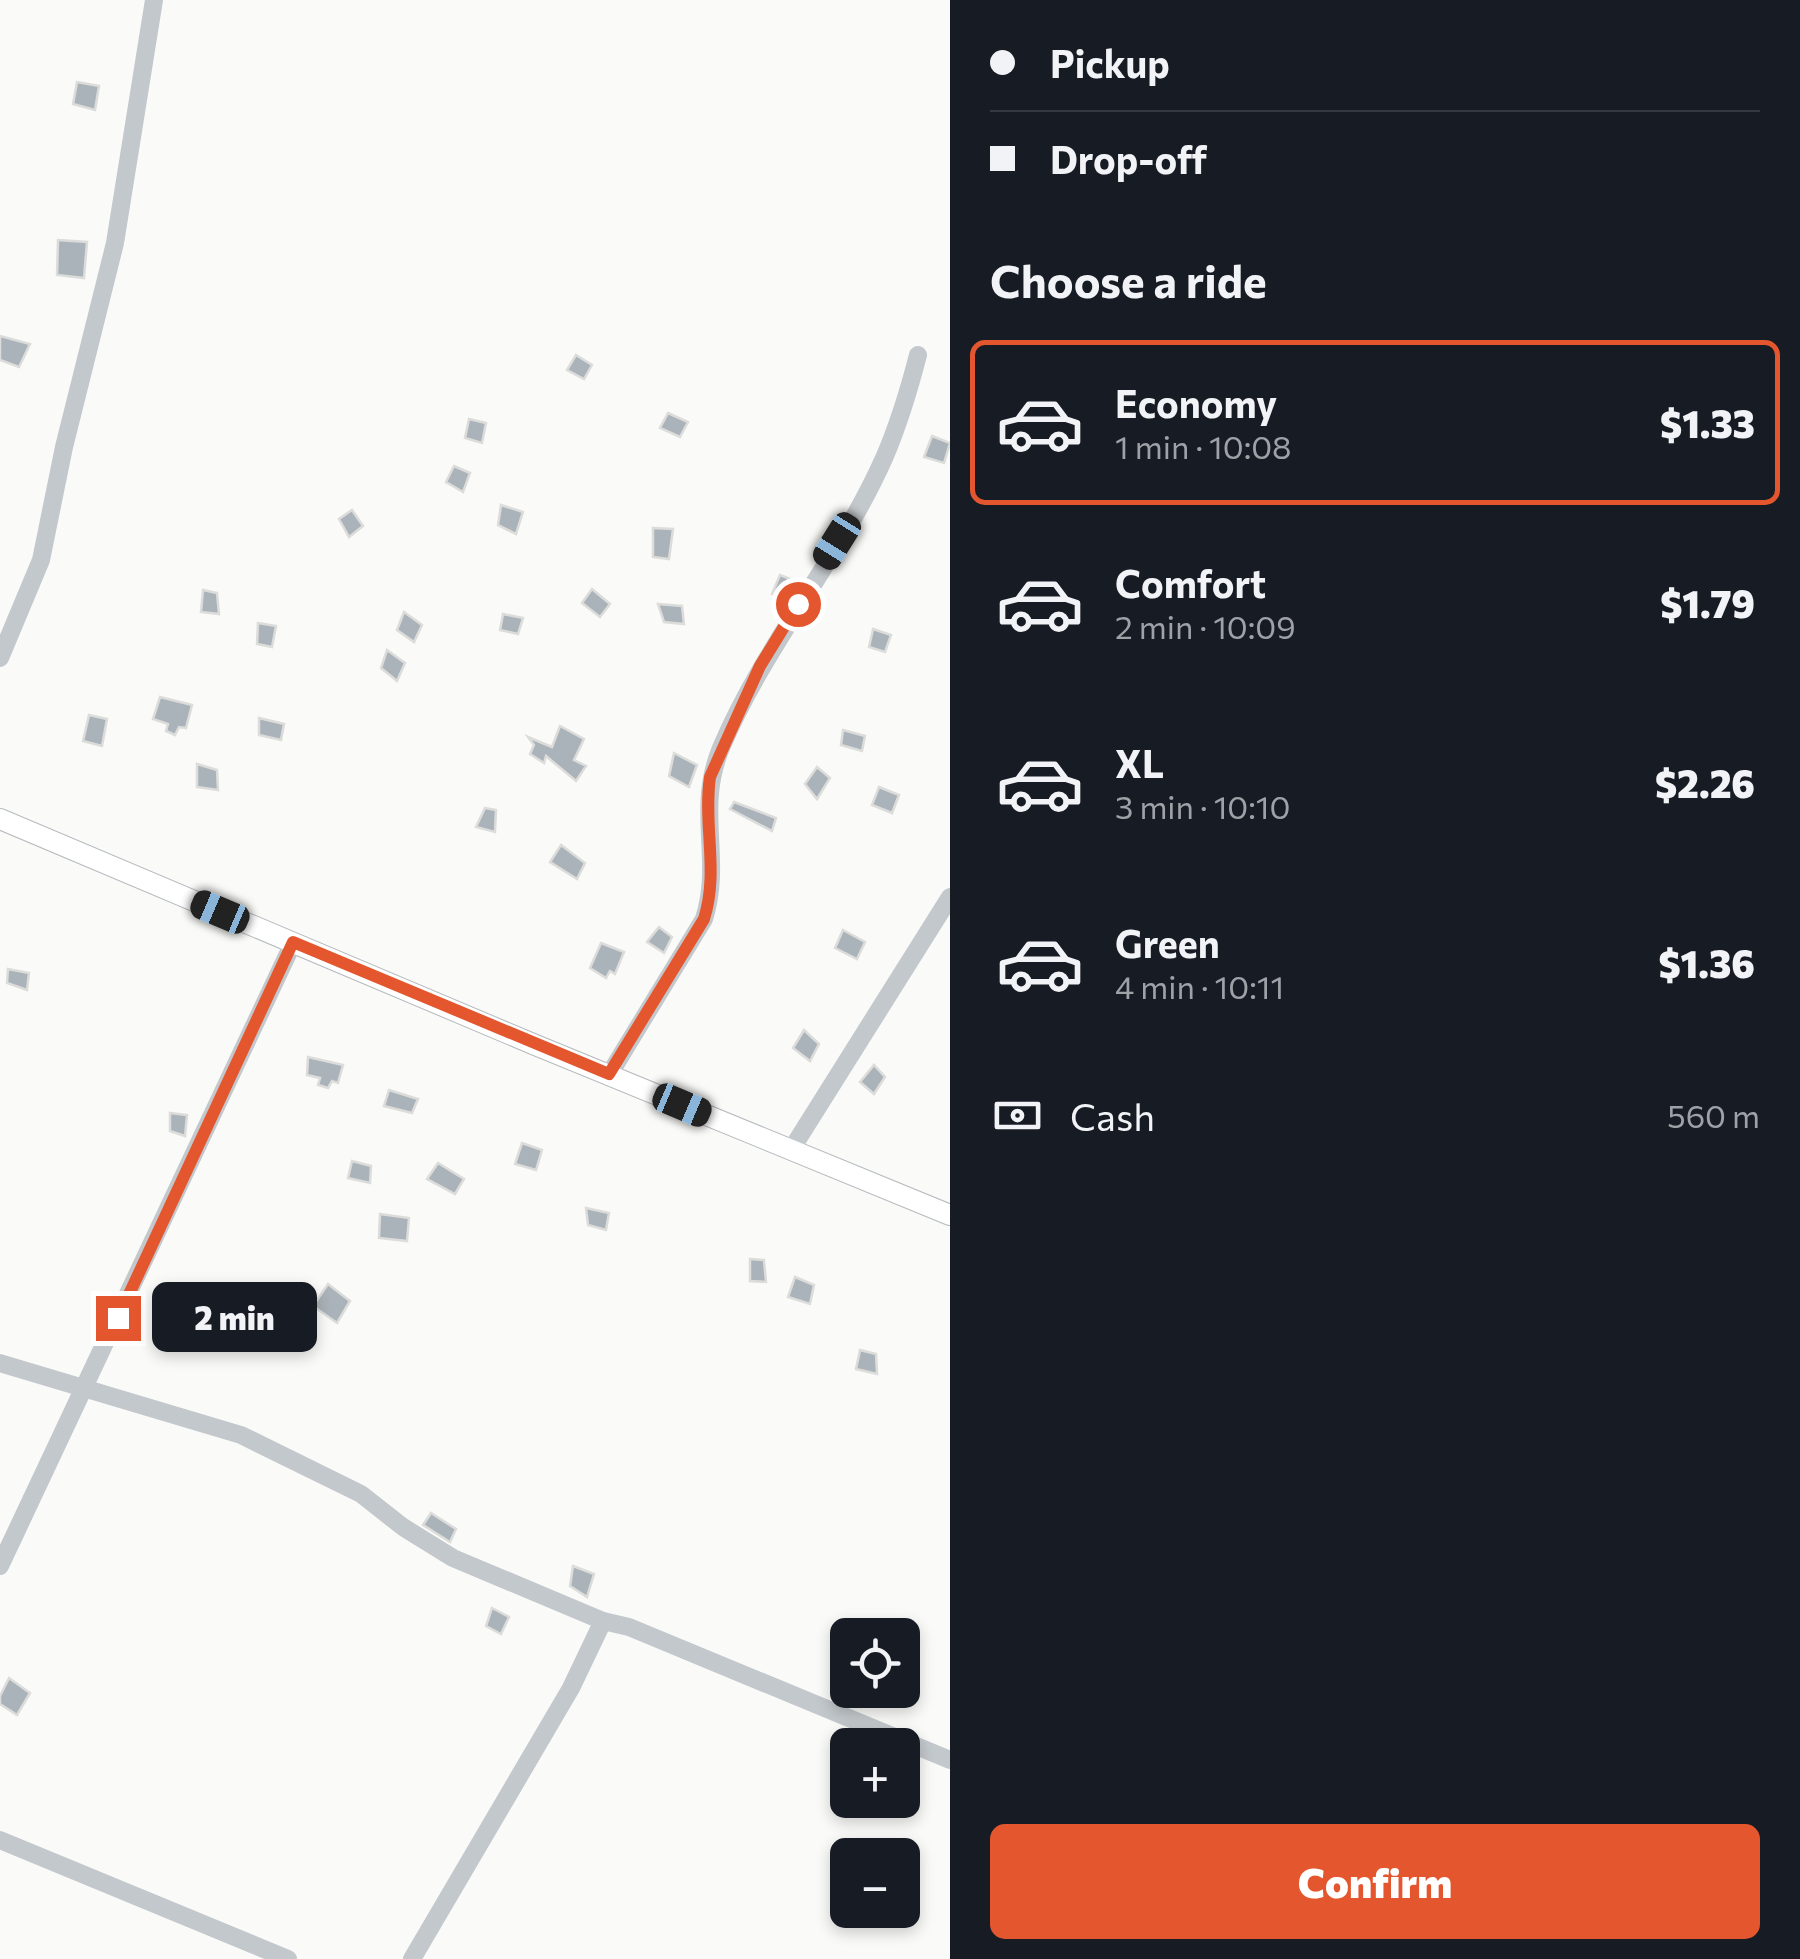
<!DOCTYPE html>
<meta charset="utf-8">
<style>
body{margin:0;font-family:Commissioner,sans-serif;background:#242831;color:#f1f3f6;height:100vh;display:flex;flex-direction:column;font-size:38px;white-space:nowrap}
*{box-sizing:border-box;margin:0}
p{font-size:32px;color:#9ea1a6}
.icon{flex:none;width:55px;height:55px;fill:none;stroke:currentColor;stroke-width:2;stroke-linecap:round;stroke-linejoin:round}
.map{position:relative;flex:1;overflow:hidden}
.sheet{display:flex;flex-direction:column;background:#171b24;width:850px}
.sheet>*{flex:none}
.banner{display:grid;align-content:center;height:220px;padding:0 40px;background:#171b24}
.controls{position:absolute;left:830px;top:1618px;display:grid;gap:20px}
.controls a{display:grid;place-items:center;width:90px;height:90px;border-radius:15px;background:#171b24;box-shadow:0 5px 15px #0003;font-size:50px}
.end{position:absolute;width:45px;height:45px;margin:-22px;border:12px solid #e4572e;background:#fff;box-shadow:0 0 0 5px #fff}
.from{border-radius:50%}
.bubble{position:absolute;height:70px;border-radius:15px;background:#171b24;box-shadow:0 5px 15px #0003;font-size:32px;font-weight:800;line-height:70px;text-align:center}
.car{position:absolute;width:30px;height:60px;margin:-30px -15px;border-radius:12px;box-shadow:0 0 8px 2px #0007;background:linear-gradient(#222 24%,#8ab4d8 0 40%,#222 0 76%,#8ab4d8 0 86%,#222 0)}
.banner b{display:flex;align-items:center;gap:35px;height:95px;font-size:38px}
.banner b+b{border-top:2px solid #363941}
.banner i{width:25px;height:25px;background:#f1f3f6}
ul{padding:0;list-style:none}
li{display:flex;align-items:center;gap:30px;height:165px;margin:0 20px 15px;padding:0 20px;border:5px solid transparent;border-radius:15px}
li div{flex:1}
li b{display:block;font-size:38px}
li em{font-style:normal;font-weight:800}
li.current{border-color:#e4572e}
li>.icon{width:90px;height:90px;stroke-width:1.5}
h2{padding:0 40px;font-size:45px;line-height:120px}
.pay{display:flex;align-items:center;gap:25px;height:110px;padding:0 40px;font-size:38px}
.pay p{margin-inline-start:auto}
.action{display:flex;gap:20px;margin-top:auto;padding:20px 40px}
.action a{flex:1;height:115px;border-radius:15px;background:#e4572e;color:#fff;font-size:40px;font-weight:800;line-height:115px;text-align:center}
main{display:flex;flex:1;min-height:0}
.map>svg:first-child{display:block}
.building{fill:#aab3b9;stroke:#dcdcda;stroke-width:2.5}
.lines{fill:none;stroke-linecap:round;stroke-linejoin:round}
.major-casing{stroke:#b5babe;stroke-width:22}
.minor{stroke:#c3c8cc;stroke-width:18}
.major{stroke:#fff;stroke-width:20}
.route{stroke:#e4572e;stroke-width:12}
</style>
<main>
<div class="map">
<svg width="950" height="1959" viewBox="0 0 950 1959">
<rect width="100%" height="100%" fill="#fafaf8"/>
<g class="building">
<polygon points="77,82 99,86 95,110 73,104"/>
<polygon points="58,240 87,242 84,278 57,275"/>
<polygon points="0,336 30,344 19,367 0,360"/>
<polygon points="576,355 592,365 584,379 567,370"/>
<polygon points="668,413 688,422 680,437 660,428"/>
<polygon points="469,419 486,423 482,443 465,438"/>
<polygon points="932,436 950,443 944,463 924,457"/>
<polygon points="454,466 470,473 463,492 446,482"/>
<polygon points="501,505 523,512 516,534 498,525"/>
<polygon points="352,510 363,526 349,537 339,519"/>
<polygon points="653,528 673,529 669,559 653,557"/>
<polygon points="780,575 798,582 787,602 772,594"/>
<polygon points="592,589 610,604 600,617 582,603"/>
<polygon points="203,590 217,593 219,614 201,612"/>
<polygon points="658,604 682,606 684,624 664,622"/>
<polygon points="404,612 422,625 414,642 397,630"/>
<polygon points="503,614 523,618 518,634 500,630"/>
<polygon points="258,623 276,626 272,647 257,644"/>
<polygon points="873,629 891,635 885,652 869,647"/>
<polygon points="387,650 405,663 397,681 381,668"/>
<polygon points="160,697 192,705 186,728 179,727 175,735 166,731 168,724 153,719"/>
<polygon points="89,715 107,719 102,746 83,741"/>
<polygon points="259,718 284,724 281,740 259,735"/>
<polygon points="560,726 584,739 574,760 586,766 576,781 546,756 544,763 530,754 534,745 528,737 552,747"/>
<polygon points="843,730 865,736 862,751 841,745"/>
<polygon points="674,753 697,765 689,787 669,776"/>
<polygon points="197,764 217,770 218,790 197,787"/>
<polygon points="817,767 830,778 817,799 805,784"/>
<polygon points="879,787 899,795 892,813 872,805"/>
<polygon points="734,802 776,818 772,831 730,809"/>
<polygon points="485,808 496,810 495,832 476,827"/>
<polygon points="561,845 585,863 577,879 550,862"/>
<polygon points="659,927 672,937 664,953 647,942"/>
<polygon points="843,930 865,942 857,959 835,948"/>
<polygon points="601,943 624,952 615,974 610,971 606,978 590,968"/>
<polygon points="8,969 29,973 27,990 7,983"/>
<polygon points="804,1030 819,1044 810,1061 793,1048"/>
<polygon points="308,1057 343,1065 338,1083 332,1081 328,1088 318,1085 320,1078 307,1075"/>
<polygon points="874,1065 885,1077 874,1094 860,1082"/>
<polygon points="389,1090 418,1099 412,1113 384,1106"/>
<polygon points="170,1113 187,1115 185,1136 170,1131"/>
<polygon points="522,1143 542,1150 536,1170 515,1164"/>
<polygon points="352,1161 371,1166 370,1183 348,1178"/>
<polygon points="438,1163 464,1179 455,1194 427,1179"/>
<polygon points="586,1208 609,1213 606,1230 588,1225"/>
<polygon points="380,1214 409,1218 407,1241 379,1238"/>
<polygon points="750,1259 764,1260 766,1282 750,1281"/>
<polygon points="795,1277 814,1285 810,1304 788,1297"/>
<polygon points="328,1284 350,1301 337,1323 313,1306"/>
<polygon points="860,1350 876,1354 877,1374 856,1369"/>
<polygon points="431,1513 456,1529 450,1542 423,1525"/>
<polygon points="573,1566 594,1574 587,1597 570,1586"/>
<polygon points="492,1608 509,1617 501,1634 486,1626"/>
<polygon points="9,1678 30,1693 17,1715 0,1704 0,1696"/>
</g>
<g class="lines">
<g class="major-casing">
<polyline id="major" points="0,819 533,1044 950,1215"/>
</g>
<g class="minor">
<polyline points="0,658 41,560 64,447 115,243 154,0"/>
<path d="M609,1075L704,919C723,859 695,810 721,748C765,644 840,558 885,456C899,423 909,390 918,355"/>
<polyline points="791,1150 950,897"/>
<polyline points="0,1363 241,1435 361,1494 403,1527 453,1558 603,1621 629,1627 950,1760"/>
<polyline points="0,1566 293,943"/>
<polyline points="0,1840 288,1959"/>
<polyline points="412,1959 571,1688 603,1621"/>
</g>
<use href="#major" class="major"/>
</g>
<g class="lines">
<path class="route" d="M118,1318L293,942L609,1074L704,919C719,872 703,825 710,777L760,666L798,604"/>
</g>
</svg>
<div class="controls">
<a><svg class="icon" aria-label="locate" viewBox="0 0 24 24"><circle cx="12" cy="12" r="6"/><path d="M12 2v4M12 18v4M2 12h4M18 12h4"/></svg></a>
<a>+</a>
<a>−</a>
</div>
<i class="end from" style="left:798px;top:604px"></i>
<i class="end" style="left:118px;top:1318px"></i>
<div class="bubble" style="left:152px;top:1282px;width:165px">2 min</div>
<i class="car" style="left:837px;top:541px;rotate:212deg"></i>
<i class="car" style="left:220px;top:912px;rotate:293deg"></i>
<i class="car" style="left:682px;top:1105px;rotate:113deg"></i>
</div>
<section class="sheet">
<div class="banner">
<b><i class="from"></i>Pickup</b>
<b><i></i>Drop-off</b>
</div>
<h2>Choose a ride</h2>
<ul>
<li class="current"><svg class="icon" aria-label="car" viewBox="0 0 24 24"><path d="M5 17H2v-5l4-1 3-4h7l3 4 3 1v5h-3M9 17h6M6 11h13"/><circle cx="7" cy="17" r="2"/><circle cx="17" cy="17" r="2"/></svg><div><b>Economy</b><p>1 min · 10:08</p></div><em>$1.33</em></li>
<li><svg class="icon" aria-label="car" viewBox="0 0 24 24"><path d="M5 17H2v-5l4-1 3-4h7l3 4 3 1v5h-3M9 17h6M6 11h13"/><circle cx="7" cy="17" r="2"/><circle cx="17" cy="17" r="2"/></svg><div><b>Comfort</b><p>2 min · 10:09</p></div><em>$1.79</em></li>
<li><svg class="icon" aria-label="car" viewBox="0 0 24 24"><path d="M5 17H2v-5l4-1 3-4h7l3 4 3 1v5h-3M9 17h6M6 11h13"/><circle cx="7" cy="17" r="2"/><circle cx="17" cy="17" r="2"/></svg><div><b>XL</b><p>3 min · 10:10</p></div><em>$2.26</em></li>
<li><svg class="icon" aria-label="car" viewBox="0 0 24 24"><path d="M5 17H2v-5l4-1 3-4h7l3 4 3 1v5h-3M9 17h6M6 11h13"/><circle cx="7" cy="17" r="2"/><circle cx="17" cy="17" r="2"/></svg><div><b>Green</b><p>4 min · 10:11</p></div><em>$1.36</em></li>
</ul>
<div class="pay"><svg class="icon" aria-label="cash" viewBox="0 0 24 24"><path d="M3 7h18v10H3z"/><circle cx="12" cy="12" r="2"/></svg>Cash<p>560 m</p></div>
<div class="action"><a>Confirm</a></div>
</section>
</main>
